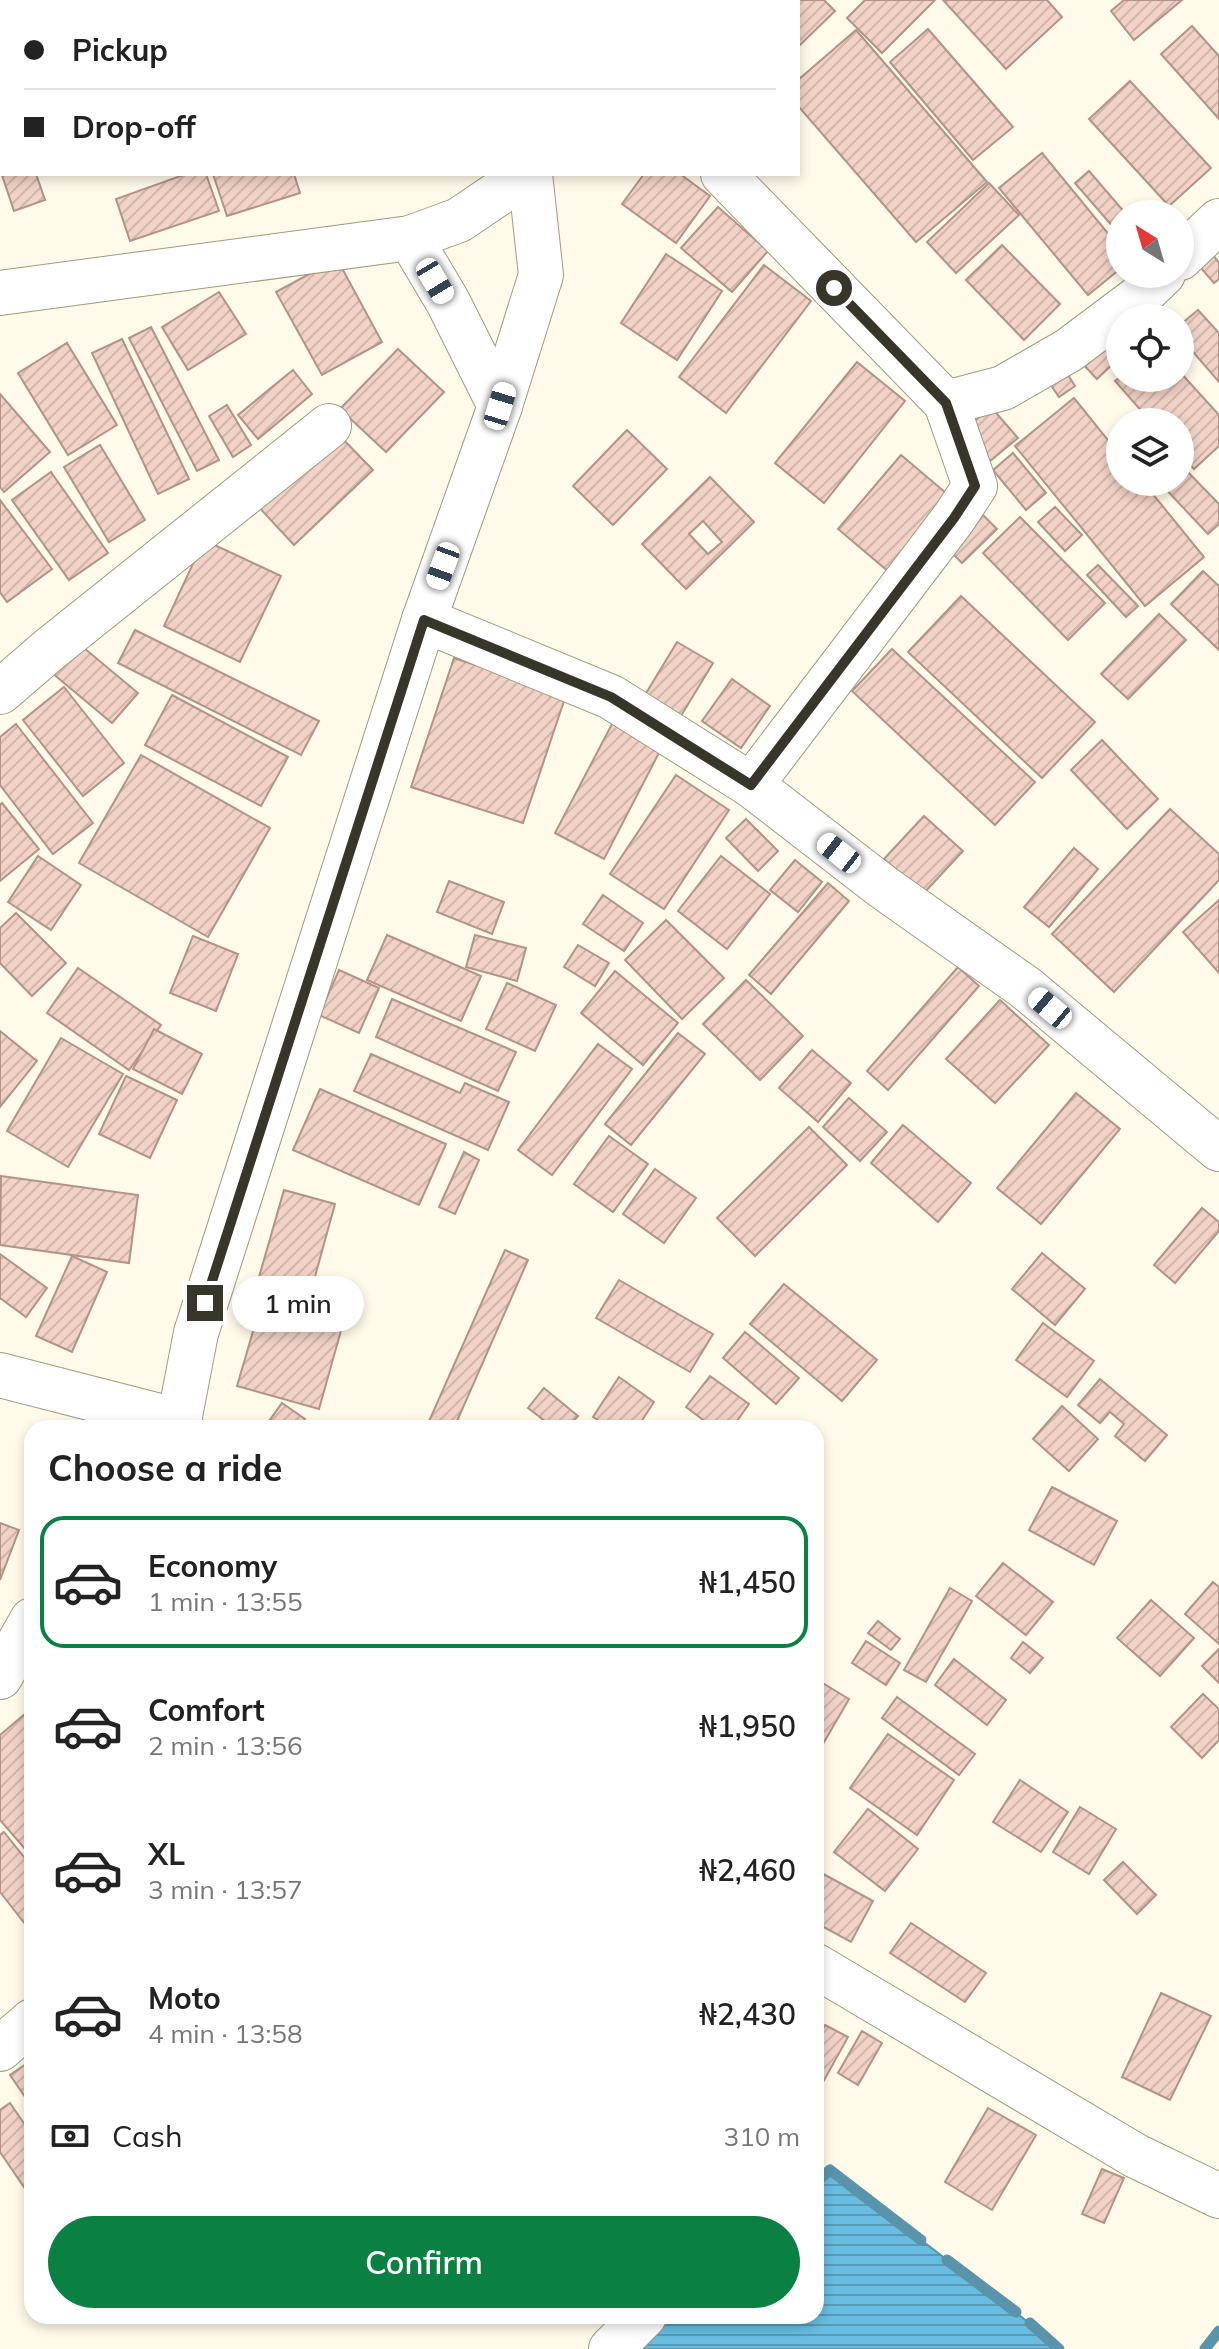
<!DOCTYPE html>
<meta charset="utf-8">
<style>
body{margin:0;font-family:Mulish,sans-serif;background:#f6f6f6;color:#222;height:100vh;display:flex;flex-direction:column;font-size:30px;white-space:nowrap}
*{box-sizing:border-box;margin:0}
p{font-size:26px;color:#767676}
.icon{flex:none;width:44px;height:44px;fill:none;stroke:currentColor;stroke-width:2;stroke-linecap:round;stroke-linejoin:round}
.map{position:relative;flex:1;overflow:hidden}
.side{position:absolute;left:24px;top:1420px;width:800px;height:904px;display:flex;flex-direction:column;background:#fff;border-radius:24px;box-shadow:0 4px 12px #0003}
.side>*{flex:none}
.hud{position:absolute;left:0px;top:0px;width:800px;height:176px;box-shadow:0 4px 12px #0003;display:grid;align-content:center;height:176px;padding:0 24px;background:#fff}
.needle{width:52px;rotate:323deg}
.tools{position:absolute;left:1106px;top:200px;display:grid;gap:16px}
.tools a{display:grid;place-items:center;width:88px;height:88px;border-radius:50%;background:#fff;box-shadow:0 4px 12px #0003;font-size:40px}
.end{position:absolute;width:36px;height:36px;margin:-18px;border:10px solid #38352a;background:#fff;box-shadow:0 0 0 4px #fff}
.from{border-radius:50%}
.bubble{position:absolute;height:56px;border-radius:28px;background:#fff;box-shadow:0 4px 12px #0003;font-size:26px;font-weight:600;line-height:56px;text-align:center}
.car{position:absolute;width:24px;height:48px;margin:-24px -12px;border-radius:10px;box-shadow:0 0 6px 2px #0007;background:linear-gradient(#fff 24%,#345 0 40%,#fff 0 76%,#345 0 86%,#fff 0)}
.hud b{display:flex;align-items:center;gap:28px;height:76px;font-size:30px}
.hud b+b{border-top:2px solid #e0e0e0}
.hud i{width:20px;height:20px;background:#222}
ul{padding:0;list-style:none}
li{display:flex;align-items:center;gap:24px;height:132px;margin:0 16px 12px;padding:0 8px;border:4px solid transparent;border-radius:24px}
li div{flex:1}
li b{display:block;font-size:30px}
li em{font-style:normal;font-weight:600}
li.active{border-color:#0b8043}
li>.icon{width:72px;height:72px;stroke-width:1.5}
h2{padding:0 24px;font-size:36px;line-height:96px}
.pay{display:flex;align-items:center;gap:20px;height:88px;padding:0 24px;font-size:30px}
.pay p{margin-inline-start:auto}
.cta{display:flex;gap:16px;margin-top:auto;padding:16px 24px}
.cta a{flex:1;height:92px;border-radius:48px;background:#0b8043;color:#fff;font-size:32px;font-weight:600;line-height:92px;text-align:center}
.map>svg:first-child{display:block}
.water{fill:url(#water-rules);stroke:#5a94aa;stroke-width:2}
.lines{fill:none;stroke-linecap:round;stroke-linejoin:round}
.stream{stroke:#5a94aa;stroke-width:11}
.building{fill:url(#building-hatch);stroke:#b19387;stroke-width:2;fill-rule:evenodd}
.minor-casing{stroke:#a19a7e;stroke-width:46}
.major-casing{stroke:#a19a7e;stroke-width:46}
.minor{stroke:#fff;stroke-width:44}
.major{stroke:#fff;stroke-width:44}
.route{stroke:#38352a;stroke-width:10}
</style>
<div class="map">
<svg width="1219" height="2349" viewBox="0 0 1219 2349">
<defs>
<pattern id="water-rules" width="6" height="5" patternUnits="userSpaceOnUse" patternTransform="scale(2)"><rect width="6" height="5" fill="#68bde1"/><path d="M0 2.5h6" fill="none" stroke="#579ab7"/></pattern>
<pattern id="building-hatch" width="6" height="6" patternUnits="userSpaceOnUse" patternTransform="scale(2)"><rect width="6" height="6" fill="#f2d2c6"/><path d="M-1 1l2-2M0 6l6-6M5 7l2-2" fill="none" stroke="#d0b5aa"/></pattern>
</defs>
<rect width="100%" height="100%" fill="#fffae9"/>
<polygon class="water" points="830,2170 1041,2332 1059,2349 622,2349 660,2316 816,2316 816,2182"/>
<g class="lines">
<g class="stream">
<polyline points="816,2182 830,2170 921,2240"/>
<polyline points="947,2260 1016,2312"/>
<polyline points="1030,2323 1059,2349"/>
<polyline points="1205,2349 1219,2331"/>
</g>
</g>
<g class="building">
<polygon points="469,0 598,0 597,2"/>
<polygon points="793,0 824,0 835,11 798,47 798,2 791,2"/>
<polygon points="865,0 935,0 882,53 847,18"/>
<polygon points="943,0 1047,0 1062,17 1006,69"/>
<polygon points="1124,0 1182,0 1134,40 1111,11"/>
<polygon points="1192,26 1219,56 1219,119 1161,54"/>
<polygon points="928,29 1013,127 973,160 890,62"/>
<polygon points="856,30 987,182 916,242 798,106 798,80"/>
<polygon points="0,68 2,174 36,174 45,200 14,211 0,169"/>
<polygon points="1130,81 1211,168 1169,206 1089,119"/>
<polygon points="1042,153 1120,248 1120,269 1088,295 999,188"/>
<polygon points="1089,171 1126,214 1120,214 1120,235 1075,183"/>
<polygon points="186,174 206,174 219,211 130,241 116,199"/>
<polygon points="213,174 294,174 300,193 227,216"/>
<polygon points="644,174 680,174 710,196 676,243 622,204"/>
<polygon points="989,183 1019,215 956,273 927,242"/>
<polygon points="718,207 768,251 732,292 681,248"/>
<polygon points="1002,245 1060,304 1024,340 966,280"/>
<polygon points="666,254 722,291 677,360 621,323"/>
<polygon points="1214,256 1219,263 1219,279 1214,283 1200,267"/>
<polygon points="337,259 382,342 322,375 276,292"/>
<polygon points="764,265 811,301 726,413 679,377"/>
<polygon points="219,292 246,334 188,370 162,327"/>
<polygon points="1198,310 1219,333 1219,382 1180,337 1180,325"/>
<polygon points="151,327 219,460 197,471 129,338"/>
<polygon points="1120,329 1120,357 1097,379 1079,360"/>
<polygon points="122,339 189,479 158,494 92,353"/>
<polygon points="67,343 117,425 68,455 18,373"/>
<polygon points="398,349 444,392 386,452 340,409"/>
<polygon points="857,362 905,401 824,503 775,463"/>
<polygon points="1063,367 1075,386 1059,397 1046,378"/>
<polygon points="293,370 312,394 258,439 238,415"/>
<polygon points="1180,372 1219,415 1219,446 1194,469 1180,454 1180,422 1151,422 1115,381 1120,377 1180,378"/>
<polygon points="0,394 50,452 4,492 0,487"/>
<polygon points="1074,398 1120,455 1120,482 1143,482 1204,557 1145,606 1015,446"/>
<polygon points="227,405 251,445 233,457 209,416"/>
<polygon points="991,407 1018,438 990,461 964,430"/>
<polygon points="334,430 373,470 294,545 256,504"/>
<polygon points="627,430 667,469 613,525 573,486"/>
<polygon points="100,445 145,520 109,542 64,467"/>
<polygon points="1013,453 1046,493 1026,510 993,470"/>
<polygon points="901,455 952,498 889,572 838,529"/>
<polygon points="1180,464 1219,504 1219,524 1208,534 1159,482 1180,482"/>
<polygon points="51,472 108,553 69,580 12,500"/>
<path d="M710,477L754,522L686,589L642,544ZM703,521L722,542L708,554L689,534Z"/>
<polygon points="0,500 52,569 7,602 0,592"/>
<polygon points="1055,507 1082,535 1065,551 1038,522"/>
<polygon points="976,508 997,529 962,563 941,542"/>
<polygon points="1020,517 1105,603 1068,640 983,553"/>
<polygon points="204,540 281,576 240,662 164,626"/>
<polygon points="1098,565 1138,606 1126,617 1087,575"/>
<polygon points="1203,571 1219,586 1219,650 1171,604"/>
<polygon points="961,596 1095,722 1042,778 908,652"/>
<polygon points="1159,614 1186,640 1128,699 1101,674"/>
<polygon points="135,630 319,721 301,755 118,663"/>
<polygon points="72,638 138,693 112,723 46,668"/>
<polygon points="677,642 713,663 681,716 645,695"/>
<polygon points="892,649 1035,782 995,825 852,691"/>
<polygon points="454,658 566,695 523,823 411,787"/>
<polygon points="732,679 770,706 741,748 702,721"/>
<polygon points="64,687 124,763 83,796 23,720"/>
<polygon points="172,695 288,757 261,806 145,745"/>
<polygon points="613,722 662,747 604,859 555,833"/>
<polygon points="16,724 93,823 53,854 0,785 0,737"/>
<polygon points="1102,740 1158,799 1127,829 1071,770"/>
<polygon points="141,755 270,828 208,937 79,863"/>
<polygon points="676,775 729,810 664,909 610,874"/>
<polygon points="2,803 39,849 0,881 0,805"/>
<polygon points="1170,809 1219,854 1219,880 1114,992 1052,934"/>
<polygon points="924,816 963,851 923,894 884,859"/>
<polygon points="746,819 778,851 758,871 726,838"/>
<polygon points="1074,848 1098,869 1049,927 1024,907"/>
<polygon points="38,856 81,885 51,930 8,902"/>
<polygon points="721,856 770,894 727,949 678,911"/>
<polygon points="795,860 822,882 798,912 770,890"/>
<polygon points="449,881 504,902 492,934 437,912"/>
<polygon points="828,883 849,901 771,994 749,975"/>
<polygon points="603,895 643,923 624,951 583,924"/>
<polygon points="1219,900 1219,973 1183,932"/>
<polygon points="16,913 66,963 32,996 0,963 0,928"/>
<polygon points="666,920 724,978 682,1019 625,960"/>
<polygon points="387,935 481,976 461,1021 367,980"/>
<polygon points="475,935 526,948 517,981 466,967"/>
<polygon points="193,936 238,954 216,1011 170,993"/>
<polygon points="578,945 609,963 595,986 564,967"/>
<polygon points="958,967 979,986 888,1090 867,1071"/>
<polygon points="78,968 161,1025 129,1070 47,1013"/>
<polygon points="339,970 379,988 359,1033 319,1015"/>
<polygon points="615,971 678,1023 643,1065 581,1013"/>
<polygon points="746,980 803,1036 760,1080 703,1024"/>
<polygon points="507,983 556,1005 535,1051 486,1029"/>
<polygon points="392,999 516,1052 498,1091 376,1037"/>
<polygon points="1000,1000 1049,1045 995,1103 946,1059"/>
<polygon points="154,1029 202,1054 182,1094 133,1069"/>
<polygon points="0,1031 37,1061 0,1107"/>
<polygon points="678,1033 705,1054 631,1145 605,1124"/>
<polygon points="61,1038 123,1074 68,1167 7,1131"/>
<polygon points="598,1044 632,1069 552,1175 518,1150"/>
<polygon points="812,1050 851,1083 818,1122 779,1088"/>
<polygon points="371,1054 460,1093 465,1083 509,1102 488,1150 354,1091"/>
<polygon points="126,1076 177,1100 150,1158 99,1134"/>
<polygon points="320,1089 446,1144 419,1205 293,1150"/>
<polygon points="1076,1093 1120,1129 1041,1224 997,1188"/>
<polygon points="849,1098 887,1132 860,1161 823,1127"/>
<polygon points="903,1125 971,1183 938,1222 871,1163"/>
<polygon points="809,1127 847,1165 755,1256 717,1218"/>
<polygon points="609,1136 648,1164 613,1212 574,1184"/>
<polygon points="464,1152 479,1160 455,1214 439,1207"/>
<polygon points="655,1169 696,1198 664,1243 623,1214"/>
<polygon points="1,1176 138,1195 129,1263 0,1245"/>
<polygon points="284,1190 335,1204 311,1291 259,1277"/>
<polygon points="1202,1208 1219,1222 1219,1231 1175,1283 1154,1265"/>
<polygon points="505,1250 528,1260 454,1428 426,1428"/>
<polygon points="1042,1253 1085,1289 1055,1325 1012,1289"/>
<polygon points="0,1254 47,1288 26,1317 0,1298"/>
<polygon points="72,1256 107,1272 72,1352 36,1336"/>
<polygon points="619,1280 713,1334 690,1372 596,1318"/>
<polygon points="784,1284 877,1360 842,1401 750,1324"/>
<polygon points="261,1304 342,1327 319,1409 237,1386"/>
<polygon points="1043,1323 1094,1361 1067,1397 1016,1360"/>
<polygon points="745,1332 799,1378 776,1404 723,1358"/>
<polygon points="710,1376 749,1404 732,1428 714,1428 686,1407"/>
<polygon points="619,1377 654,1402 637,1428 610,1428 593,1417"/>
<polygon points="1100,1379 1167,1435 1145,1461 1115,1436 1124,1424 1110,1412 1100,1423 1078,1405"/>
<polygon points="544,1388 578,1416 567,1428 554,1428 528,1408"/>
<polygon points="282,1403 305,1419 298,1428 264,1428"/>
<polygon points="1062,1406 1098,1439 1069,1471 1033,1439"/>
<polygon points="1052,1487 1117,1521 1094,1565 1029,1530"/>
<polygon points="0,1523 19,1530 0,1580"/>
<polygon points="1003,1563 1053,1602 1026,1635 976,1596"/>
<polygon points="1213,1582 1219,1587 1219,1644 1185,1614"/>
<polygon points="950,1588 972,1601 926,1682 904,1670"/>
<polygon points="1151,1600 1194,1638 1160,1676 1117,1638"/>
<polygon points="878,1621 900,1639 891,1650 868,1633"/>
<polygon points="866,1641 900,1663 886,1685 852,1663"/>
<polygon points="1023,1642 1043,1658 1030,1673 1011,1658"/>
<polygon points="1219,1649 1219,1683 1202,1666"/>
<polygon points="954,1659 1006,1700 987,1725 935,1685"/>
<polygon points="816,1679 849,1699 816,1756"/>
<polygon points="1203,1694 1219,1709 1219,1740 1202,1758 1171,1727"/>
<polygon points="897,1697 975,1754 959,1775 882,1718"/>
<polygon points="32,1708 32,1857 0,1820 0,1735"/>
<polygon points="888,1734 954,1780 917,1835 850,1788"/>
<polygon points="1020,1780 1068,1812 1041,1852 993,1822"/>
<polygon points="1080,1807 1116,1829 1089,1874 1053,1852"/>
<polygon points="868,1809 918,1849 885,1891 834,1852"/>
<polygon points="4,1832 32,1867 32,1919 25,1924 0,1892 0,1835"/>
<polygon points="1123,1862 1156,1895 1137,1914 1104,1880"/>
<polygon points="816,1870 873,1901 851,1942 816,1923"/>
<polygon points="911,1923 986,1973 965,2002 890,1953"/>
<polygon points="1161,1993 1211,2016 1170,2100 1122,2077"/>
<polygon points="825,2025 848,2037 822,2084 816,2081 816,2042"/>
<polygon points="862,2031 882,2043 858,2085 838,2073"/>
<polygon points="32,2060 32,2107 10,2075"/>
<polygon points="10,2103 32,2135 32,2186 26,2190 0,2152 0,2110"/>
<polygon points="988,2108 1036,2135 992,2210 945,2182"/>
<polygon points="1102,2169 1124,2178 1104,2223 1082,2214"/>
</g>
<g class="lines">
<g class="minor-casing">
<g id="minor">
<polyline points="400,0 401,2"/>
<polyline points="723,174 946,403 1003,388 1069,350 1137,299 1163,274"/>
<polyline points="410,238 448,302 500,406"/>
<polyline points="1180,258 1219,221"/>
<polyline points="424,620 611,697 751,785 883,887 1026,988 1219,1149"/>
<polyline points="0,692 50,649 329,426"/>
<polyline points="751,785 954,518 975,486 946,403"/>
<polyline points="0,1375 179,1421"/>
<polyline points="182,1428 179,1421 196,1333 424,620 500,406 541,275 530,174"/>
<polyline points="0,1677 32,1620"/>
<polyline points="816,1966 1136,2156 1219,2196"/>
<polyline points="0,2049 32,2021"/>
<polyline points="611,2349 644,2316"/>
</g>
</g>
<g class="major-casing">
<g id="major">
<polyline points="675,2 677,0"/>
<polyline points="0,293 410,238 459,220 527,174"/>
</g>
</g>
<use href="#minor" class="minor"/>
<use href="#major" class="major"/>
</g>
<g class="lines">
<polyline class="route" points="205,1303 424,620 611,697 751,785 954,518 975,486 946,403 834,288"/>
</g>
</svg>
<div class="tools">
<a><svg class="needle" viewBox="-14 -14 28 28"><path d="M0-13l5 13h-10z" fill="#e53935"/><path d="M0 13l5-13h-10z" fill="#767676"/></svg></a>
<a><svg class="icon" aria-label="locate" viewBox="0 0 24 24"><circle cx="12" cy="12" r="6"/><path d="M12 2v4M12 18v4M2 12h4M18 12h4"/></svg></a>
<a><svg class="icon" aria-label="layers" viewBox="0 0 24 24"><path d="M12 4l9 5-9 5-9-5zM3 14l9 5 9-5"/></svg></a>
</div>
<i class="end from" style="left:834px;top:288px"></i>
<i class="end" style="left:205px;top:1303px"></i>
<div class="bubble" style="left:232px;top:1276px;width:132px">1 min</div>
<i class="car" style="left:435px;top:281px;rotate:149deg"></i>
<i class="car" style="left:500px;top:406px;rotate:17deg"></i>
<i class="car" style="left:443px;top:566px;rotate:200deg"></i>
<i class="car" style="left:839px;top:853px;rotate:308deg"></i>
<i class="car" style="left:1050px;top:1008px;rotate:310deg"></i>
<div class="hud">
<b><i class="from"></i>Pickup</b>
<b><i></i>Drop-off</b>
</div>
<section class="side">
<h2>Choose a ride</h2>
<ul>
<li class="active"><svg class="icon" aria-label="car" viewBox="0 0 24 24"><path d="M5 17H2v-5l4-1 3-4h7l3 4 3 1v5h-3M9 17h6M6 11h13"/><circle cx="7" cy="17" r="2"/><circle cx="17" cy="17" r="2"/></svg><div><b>Economy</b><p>1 min · 13:55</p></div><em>₦1,450</em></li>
<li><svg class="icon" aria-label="car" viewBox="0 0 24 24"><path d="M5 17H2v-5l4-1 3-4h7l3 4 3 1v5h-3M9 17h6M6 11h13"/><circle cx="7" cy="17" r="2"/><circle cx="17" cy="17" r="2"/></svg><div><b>Comfort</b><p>2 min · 13:56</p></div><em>₦1,950</em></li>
<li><svg class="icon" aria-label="car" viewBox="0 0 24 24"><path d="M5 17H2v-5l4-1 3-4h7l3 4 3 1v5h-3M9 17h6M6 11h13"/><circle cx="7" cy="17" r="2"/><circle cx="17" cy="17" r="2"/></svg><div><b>XL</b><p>3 min · 13:57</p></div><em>₦2,460</em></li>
<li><svg class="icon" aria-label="car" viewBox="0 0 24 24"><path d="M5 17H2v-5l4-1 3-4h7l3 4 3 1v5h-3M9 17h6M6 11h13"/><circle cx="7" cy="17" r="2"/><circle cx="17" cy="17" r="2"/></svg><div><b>Moto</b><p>4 min · 13:58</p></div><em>₦2,430</em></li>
</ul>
<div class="pay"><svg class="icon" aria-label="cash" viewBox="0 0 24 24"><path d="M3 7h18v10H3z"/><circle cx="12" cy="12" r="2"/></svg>Cash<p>310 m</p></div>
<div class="cta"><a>Confirm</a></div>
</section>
</div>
